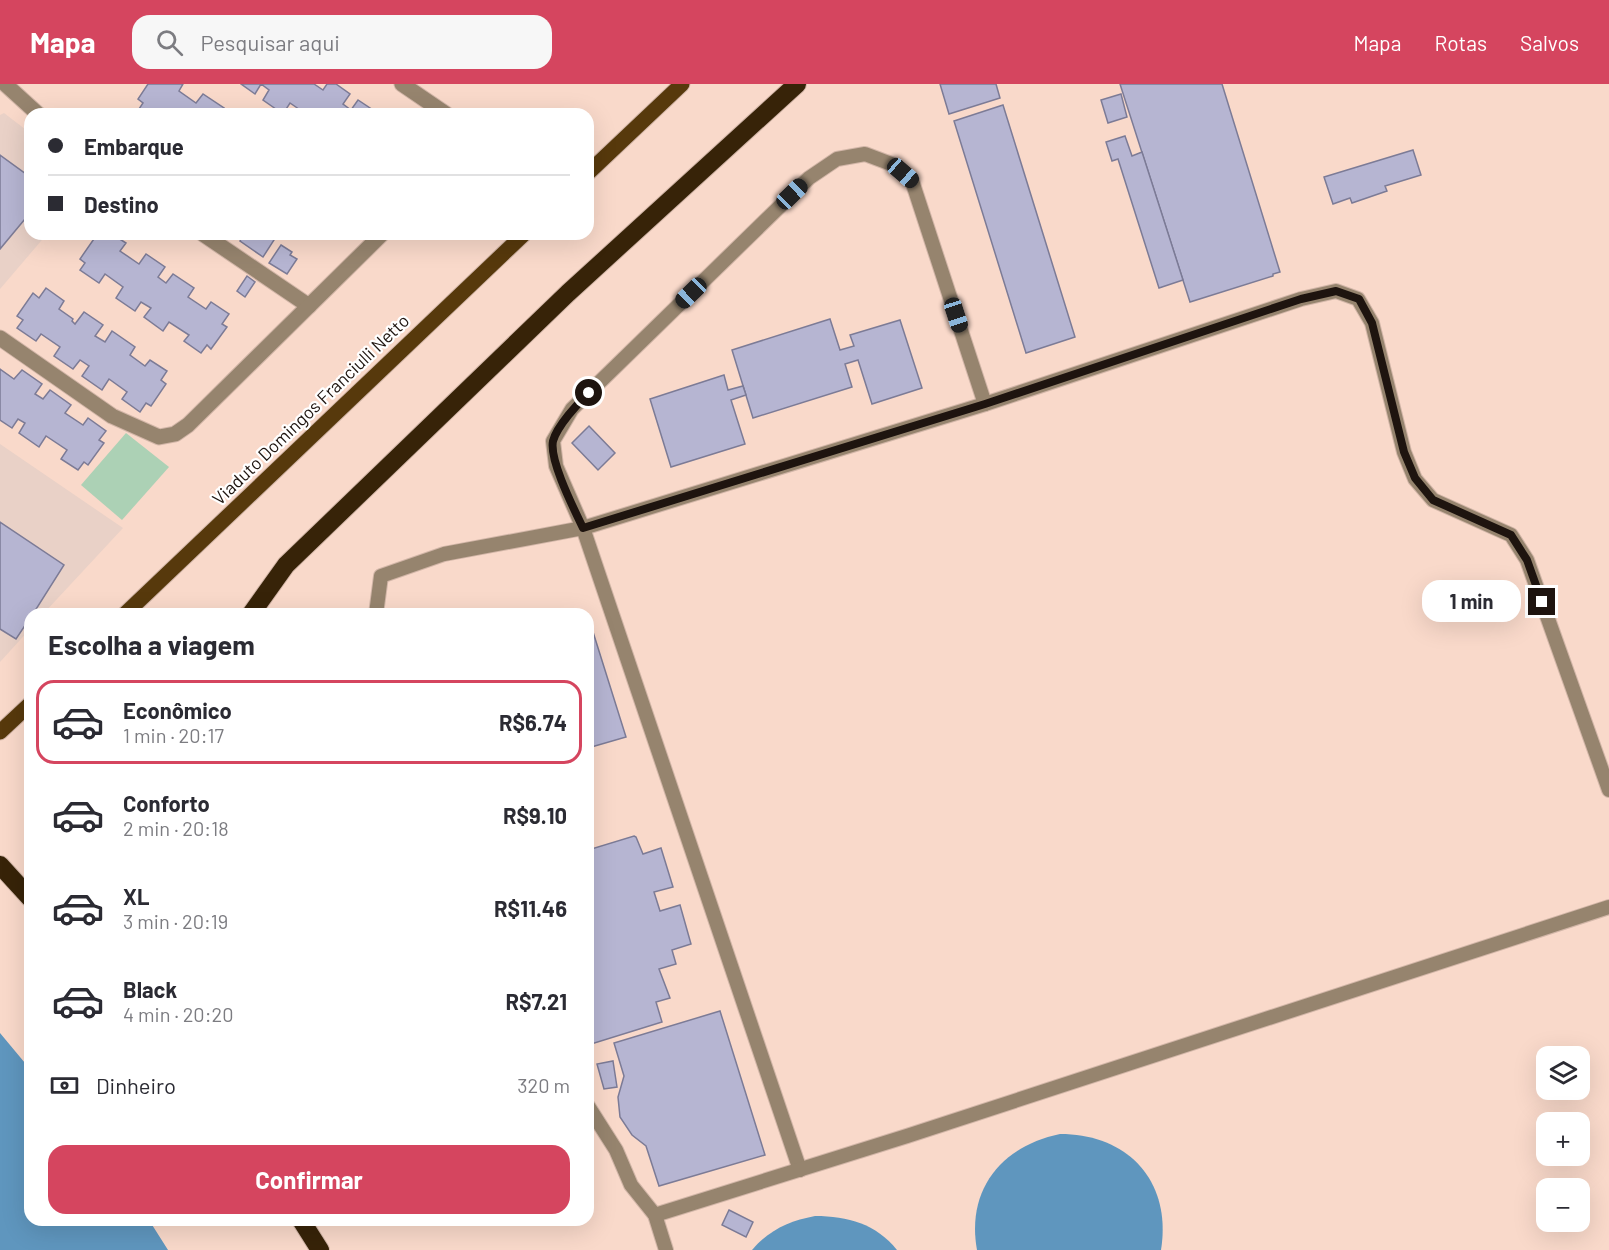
<!DOCTYPE html>
<html lang="pt">
<meta charset="utf-8">
<style>
body{margin:0;font-family:Barlow,sans-serif;background:#f7f7f7;color:#2b2b33;height:100vh;display:flex;flex-direction:column;font-size:22px;white-space:nowrap}
*{box-sizing:border-box;margin:0}
p{font-size:20px;color:#7c7c81}
.icon{flex:none;width:33px;height:33px;fill:none;stroke:currentColor;stroke-width:2;stroke-linecap:round;stroke-linejoin:round}
.map{position:relative;flex:1;overflow:hidden}
.details{position:absolute;left:24px;top:524px;width:570px;height:618px;display:flex;flex-direction:column;background:#fff;border-radius:18px;box-shadow:0 6px 24px #0002}
.details>*{flex:none}
.top-card{position:absolute;left:24px;top:24px;width:570px;height:132px;border-radius:18px;box-shadow:0 6px 24px #0002;display:grid;align-content:center;height:132px;padding:0 24px;background:#fff}
.buttons{position:absolute;left:1536px;top:962px;display:grid;gap:12px}
.buttons a{display:grid;place-items:center;width:54px;height:54px;border-radius:12px;background:#fff;box-shadow:0 6px 24px #0002;font-size:30px}
.end{position:absolute;width:27px;height:27px;margin:-14px;border:8px solid #1e140f;background:#fff;box-shadow:0 0 0 3px #fff}
.from{border-radius:50%}
.bubble{position:absolute;height:42px;border-radius:18px;background:#fff;box-shadow:0 6px 24px #0002;font-size:20px;font-weight:700;line-height:42px;text-align:center}
.car{position:absolute;width:18px;height:36px;margin:-18px -9px;border-radius:8px;box-shadow:0 0 4px 2px #0007;background:linear-gradient(#222 24%,#8ab4d8 0 40%,#222 0 76%,#8ab4d8 0 86%,#222 0)}
.top-card b{display:flex;align-items:center;gap:21px;height:57px;font-size:22px}
.top-card b+b{border-top:2px solid #e1e1e2}
.top-card i{width:15px;height:15px;background:#2b2b33}
ul{padding:0;list-style:none}
li{display:flex;align-items:center;gap:18px;height:84px;margin:0 12px 9px;padding:0 12px;border:3px solid transparent;border-radius:18px}
li div{flex:1}
li b{display:block;font-size:22px}
li em{font-style:normal;font-weight:700}
li.selected{border-color:#d5455f}
li>.icon{width:54px;height:54px;stroke-width:1.5}
h2{padding:0 24px;font-size:27px;line-height:72px}
.pay{display:flex;align-items:center;gap:15px;height:66px;padding:0 24px;font-size:22px}
.pay p{margin-inline-start:auto}
.cta{display:flex;gap:12px;margin-top:auto;padding:12px 24px}
.cta a{flex:1;height:69px;border-radius:18px;background:#d5455f;color:#fff;font-size:24px;font-weight:700;line-height:69px;text-align:center}
header{display:flex;align-items:center;gap:36px;box-sizing:border-box;height:84px;padding:0 30px;background:#d5455f;color:#fff}
header strong{font-size:28px}
nav{display:flex;gap:33px;margin-inline-start:auto;font-size:21px}
.search{width:420px;height:54px;background:#f7f7f7;display:flex;align-items:center;gap:15px;box-sizing:border-box;padding:0 21px;border-radius:18px;color:#7c7c81;font-size:22px}
.map>svg:first-child{display:block}
.education{fill:#e9d1c7}
.green{fill:#acd1b5}
.water{fill:#5f96be}
.building{fill:#b6b5d2;stroke:#7c7b96;stroke-width:1.5}
.lines{fill:none;stroke-linecap:round;stroke-linejoin:round}
.lane-casing{stroke:#d2b6a8;stroke-width:16}
.street-casing{stroke:#d2b6a8;stroke-width:17}
.primary-casing{stroke:#d2b6a8;stroke-width:17}
.highway-casing{stroke:#d2b6a8;stroke-width:20}
.lane{stroke:#96846e;stroke-width:14}
.street{stroke:#96846e;stroke-width:15}
.primary{stroke:#57390c;stroke-width:15}
.highway{stroke:#372308;stroke-width:18}
.route{stroke:#1e140f;stroke-width:8}
.labels{text-anchor:middle;stroke-width:4.5;stroke-linejoin:round;paint-order:stroke}
.street-label{font-size:18px;fill:#1e140f;stroke:#fff}
</style>
<header>
<strong>Mapa</strong>
<div class="search"><svg class="icon" aria-label="search" viewBox="0 0 24 24"><circle cx="10" cy="10" r="6"/><path d="M15 15l6 6"/></svg>Pesquisar aqui</div>
<nav><a>Mapa</a><a>Rotas</a><a>Salvos</a></nav>
</header>
<div class="map">
<svg width="1609" height="1166" viewBox="0 0 1609 1166">
<rect width="100%" height="100%" fill="#f9d9ca"/>
<g class="education">
<polygon points="4,29 30,49 30,150 47,150 0,205 0,31"/>
<polygon points="0,360 123,444 44,529 30,530 30,545 0,578"/>
</g>
<polygon class="green" points="126,349 169,383 122,436 81,401"/>
<g class="water">
<polygon points="0,949 30,985 30,1136 149,1136 168,1166 0,1166"/>
<path d="M1060,1050C1128,1050 1172,1097 1161,1166H977C966,1105 1002,1062 1060,1050Z"/>
<path d="M815,1132C848,1132 876,1140 897,1166H752C769,1146 789,1137 815,1132Z"/>
</g>
<g class="building">
<polygon points="148,0 183,0 179,7 196,19 203,10 224,24 219,30 140,30 137,28 143,19 138,15"/>
<polygon points="241,0 314,0 323,6 327,0 336,0 350,10 343,20 351,26 358,16 379,30 306,30 290,19 283,30 263,16 269,6 261,0 255,10"/>
<polygon points="940,0 996,0 1000,14 949,30"/>
<polygon points="1120,0 1222,0 1280,188 1273,190 1273,192 1190,218"/>
<polygon points="1121,10 1127,33 1108,39 1101,16"/>
<polygon points="1003,21 1075,253 1026,269 954,37"/>
<polygon points="1125,52 1132,72 1142,68 1183,196 1159,204 1118,75 1112,77 1106,58"/>
<polygon points="1413,66 1421,91 1385,102 1387,107 1352,119 1350,114 1333,120 1324,93"/>
<polygon points="0,71 30,93 30,129 0,165"/>
<polygon points="104,150 112,150 126,159 120,167 139,180 146,170 165,183 158,193 166,199 173,190 194,204 188,213 206,225 211,218 229,230 222,240 227,243 211,265 207,261 201,269 184,257 189,251 169,238 163,247 144,233 151,224 141,218 135,227 116,214 123,203 105,190 99,199 80,186 85,179 80,175 96,152 101,154"/>
<polygon points="244,150 265,150 274,156 263,173 240,157"/>
<polygon points="281,161 292,168 290,171 297,175 287,190 269,179"/>
<polygon points="247,192 255,198 245,213 237,207"/>
<polygon points="46,204 64,217 59,225 73,235 72,237 75,240 84,228 103,241 95,252 105,258 112,247 135,263 130,271 145,282 150,276 167,287 161,296 166,300 151,322 146,319 140,328 122,315 127,308 109,295 102,306 82,292 89,282 80,276 73,285 54,272 60,263 41,250 36,257 17,244 23,236 17,232 33,209 39,214"/>
<polygon points="830,235 840,266 854,262 850,251 900,236 922,304 872,320 858,276 845,280 852,303 753,334 732,266"/>
<polygon points="0,285 14,295 22,286 42,300 35,310 43,315 50,306 71,321 65,329 83,341 88,334 106,347 99,356 104,359 88,381 84,378 78,386 61,375 67,366 46,352 39,363 19,349 25,339 18,335 12,344 0,336"/>
<polygon points="724,291 728,306 743,302 746,311 731,316 745,360 671,383 650,315"/>
<polygon points="589,342 615,369 598,386 572,359"/>
<polygon points="0,438 64,481 33,530 30,530 30,534 16,555 0,545"/>
<polygon points="588,532 626,653 588,664"/>
<polygon points="634,752 636,753 643,770 661,764 673,803 654,808 660,827 680,821 691,860 672,866 676,880 659,885 670,914 656,918 662,938 588,961 588,766"/>
<polygon points="720,927 765,1071 659,1102 646,1062 632,1051 620,1033 618,1013 624,992 614,959"/>
<polygon points="613,977 617,1003 604,1005 597,980"/>
<polygon points="729,1126 753,1138 746,1153 722,1141"/>
</g>
<g class="lines">
<g class="lane-casing">
<g id="lane">
<polyline points="376,530 381,492 444,470 583,444 985,320 1301,215 1336,207 1358,215 1372,239 1404,368 1415,395 1433,416 1511,451 1527,476 1609,706"/>
<polyline points="588,1022 616,1066 631,1101 655,1131 666,1166"/>
<polyline points="800,1086 583,444 556,382 553,357 572,325 809,94 837,75 865,70 894,81 912,97 985,320"/>
<polyline points="655,1131 907,1052 1609,823"/>
</g>
</g>
<g class="street-casing">
<g id="street">
<polyline points="5,0 38,30"/>
<polyline points="402,0 446,30"/>
<polyline points="203,150 309,222"/>
<polyline points="0,254 112,332 159,353 175,350 188,341 382,150"/>
</g>
</g>
<g class="primary-casing">
<g id="primary">
<polyline points="588,89 682,0"/>
<polyline points="125,530 524,150"/>
<polyline points="0,648 30,620"/>
</g>
</g>
<g class="highway-casing">
<g id="highway">
<polyline points="251,530 286,481 568,209 797,0"/>
<polyline points="0,781 30,814"/>
<polyline points="301,1136 320,1166"/>
</g>
</g>
<use href="#lane" class="lane"/>
<use href="#street" class="street"/>
<use href="#primary" class="primary"/>
<use href="#highway" class="highway"/>
</g>
<g class="lines">
<path class="route" d="M589,309C578,319 557,342 553,357C549,376 574,425 583,444L985,320L1301,215L1336,207L1359,215L1372,239L1404,368L1415,394L1433,416L1511,451L1527,476L1542,518"/>
</g>
<g class="labels">
<g class="street-label">
<text transform="translate(311 326) rotate(-44)" y="6">Viaduto Domingos Franciulli Netto</text>
</g>
</g>
</svg>
<div class="buttons">
<a><svg class="icon" aria-label="layers" viewBox="0 0 24 24"><path d="M12 4l9 5-9 5-9-5zM3 14l9 5 9-5"/></svg></a>
<a>+</a>
<a>−</a>
</div>
<i class="end from" style="left:589px;top:309px"></i>
<i class="end" style="left:1542px;top:518px"></i>
<div class="bubble" style="left:1422px;top:496px;width:99px">1 min</div>
<i class="car" style="left:903px;top:89px;rotate:131deg"></i>
<i class="car" style="left:792px;top:110px;rotate:46deg"></i>
<i class="car" style="left:691px;top:209px;rotate:226deg"></i>
<i class="car" style="left:956px;top:231px;rotate:162deg"></i>
<div class="top-card">
<b><i class="from"></i>Embarque</b>
<b><i></i>Destino</b>
</div>
<section class="details">
<h2>Escolha a viagem</h2>
<ul>
<li class="selected"><svg class="icon" aria-label="car" viewBox="0 0 24 24"><path d="M5 17H2v-5l4-1 3-4h7l3 4 3 1v5h-3M9 17h6M6 11h13"/><circle cx="7" cy="17" r="2"/><circle cx="17" cy="17" r="2"/></svg><div><b>Econômico</b><p>1 min · 20:17</p></div><em>R$6.74</em></li>
<li><svg class="icon" aria-label="car" viewBox="0 0 24 24"><path d="M5 17H2v-5l4-1 3-4h7l3 4 3 1v5h-3M9 17h6M6 11h13"/><circle cx="7" cy="17" r="2"/><circle cx="17" cy="17" r="2"/></svg><div><b>Conforto</b><p>2 min · 20:18</p></div><em>R$9.10</em></li>
<li><svg class="icon" aria-label="car" viewBox="0 0 24 24"><path d="M5 17H2v-5l4-1 3-4h7l3 4 3 1v5h-3M9 17h6M6 11h13"/><circle cx="7" cy="17" r="2"/><circle cx="17" cy="17" r="2"/></svg><div><b>XL</b><p>3 min · 20:19</p></div><em>R$11.46</em></li>
<li><svg class="icon" aria-label="car" viewBox="0 0 24 24"><path d="M5 17H2v-5l4-1 3-4h7l3 4 3 1v5h-3M9 17h6M6 11h13"/><circle cx="7" cy="17" r="2"/><circle cx="17" cy="17" r="2"/></svg><div><b>Black</b><p>4 min · 20:20</p></div><em>R$7.21</em></li>
</ul>
<div class="pay"><svg class="icon" aria-label="cash" viewBox="0 0 24 24"><path d="M3 7h18v10H3z"/><circle cx="12" cy="12" r="2"/></svg>Dinheiro<p>320 m</p></div>
<div class="cta"><a>Confirmar</a></div>
</section>
</div>
